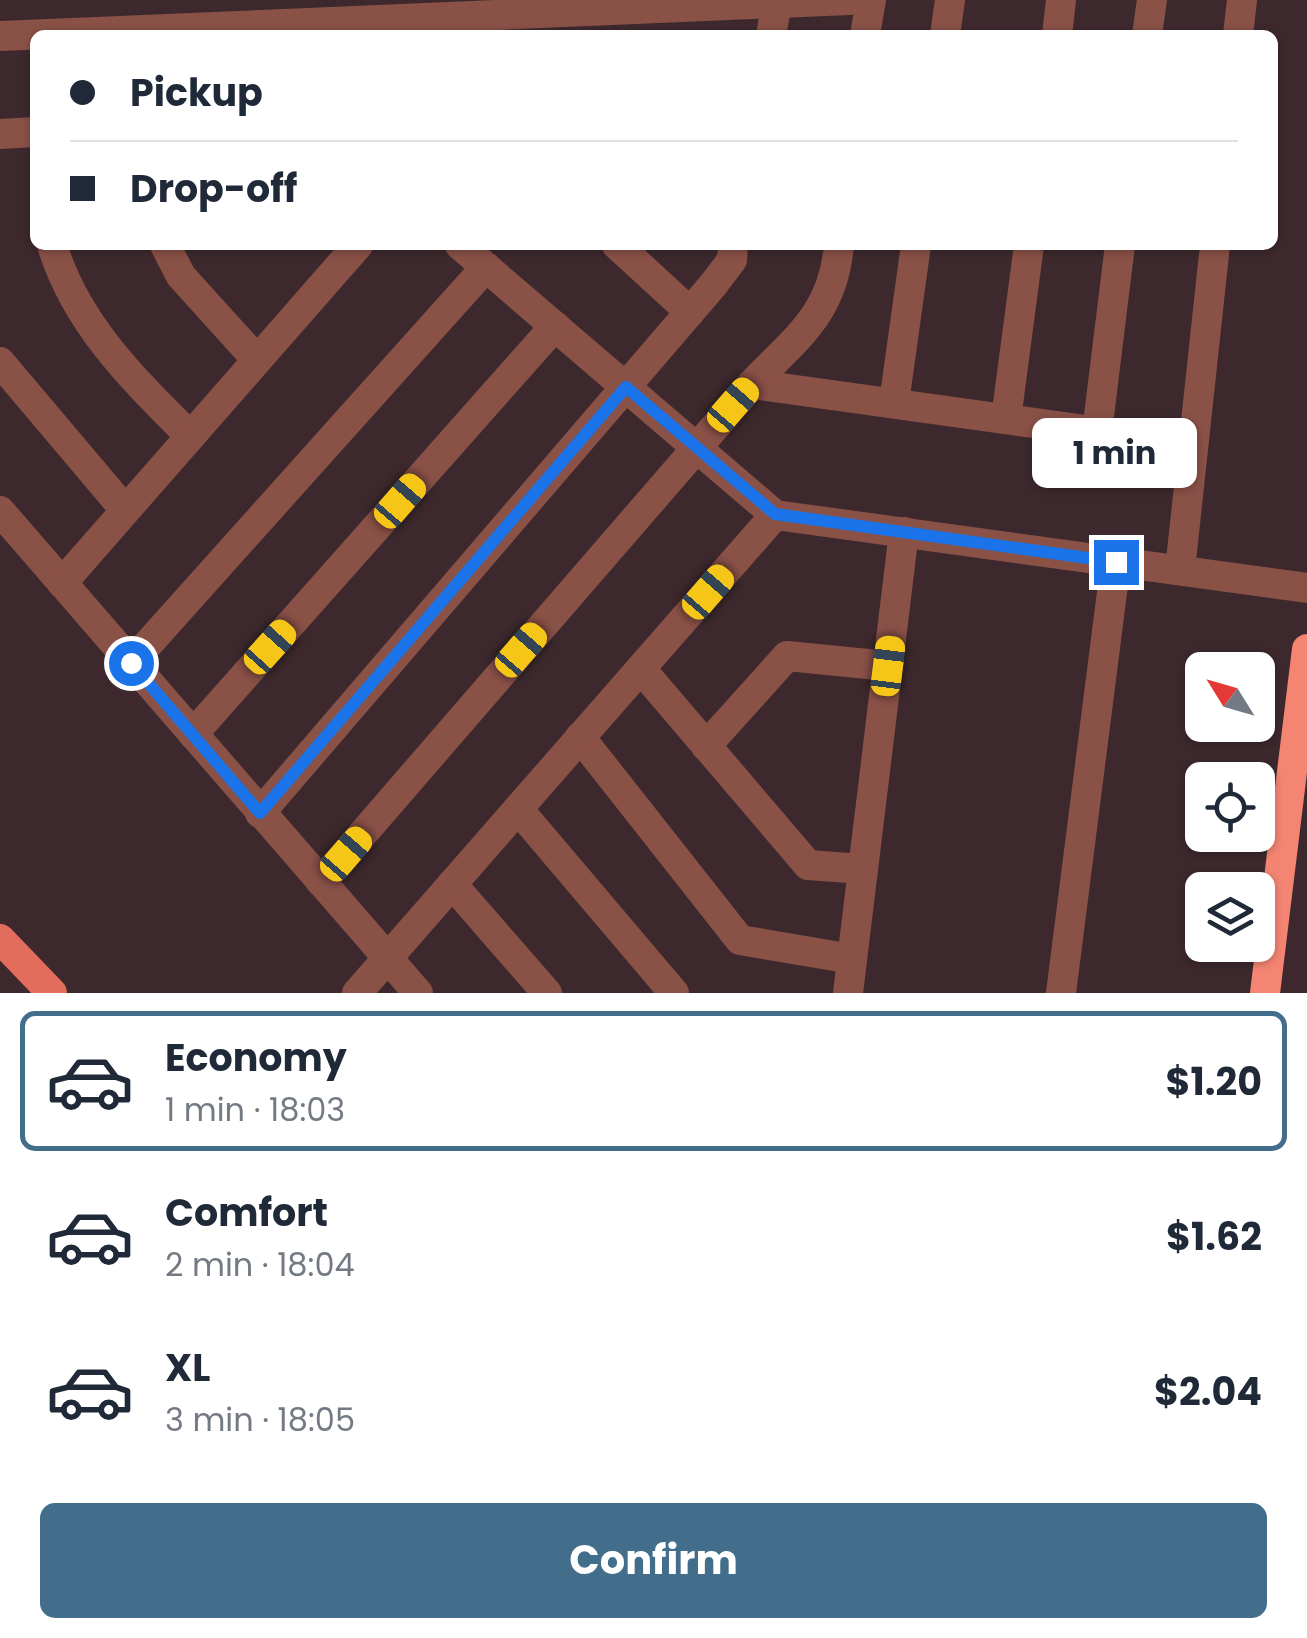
<!DOCTYPE html>
<meta charset="utf-8">
<style>
body{margin:0;font-family:Poppins,sans-serif;background:#f6f6f7;color:#1f2937;height:100vh;display:flex;flex-direction:column;font-size:38px;white-space:nowrap}
*{box-sizing:border-box;margin:0}
p{font-size:32px;color:#747a83}
.icon{flex:none;width:55px;height:55px;fill:none;stroke:currentColor;stroke-width:2;stroke-linecap:round;stroke-linejoin:round}
.map{position:relative;height:993px;overflow:hidden}
.side{display:flex;flex-direction:column;background:#fff;flex:1}
.side>*{flex:none}
.guide{position:absolute;left:30px;top:30px;width:1248px;height:220px;border-radius:15px;box-shadow:0 2px 8px #0004;display:grid;align-content:center;height:220px;padding:0 40px;background:#fff}
.needle{width:65px;rotate:307deg}
.buttons{position:absolute;left:1185px;top:652px;display:grid;gap:20px}
.buttons a{display:grid;place-items:center;width:90px;height:90px;border-radius:15px;background:#fff;box-shadow:0 2px 8px #0004;font-size:50px}
.end{position:absolute;width:45px;height:45px;margin:-22px;border:12px solid #1a73e8;background:#fff;box-shadow:0 0 0 5px #fff}
.from{border-radius:50%}
.bubble{position:absolute;height:70px;border-radius:15px;background:#fff;box-shadow:0 2px 8px #0004;font-size:32px;font-weight:700;line-height:70px;text-align:center}
.car{position:absolute;width:30px;height:60px;margin:-30px -15px;border-radius:12px;box-shadow:0 0 8px 2px #0007;background:linear-gradient(#f5c518 24%,#345 0 40%,#f5c518 0 76%,#345 0 86%,#f5c518 0)}
.guide b{display:flex;align-items:center;gap:35px;height:95px;font-size:38px}
.guide b+b{border-top:2px solid #e0e1e3}
.guide i{width:25px;height:25px;background:#1f2937}
ul{padding:18px 0 0;list-style:none}
li{display:flex;align-items:center;gap:30px;height:140px;margin:0 20px 15px;padding:0 20px;border:5px solid transparent;border-radius:15px}
li div{flex:1}
li b{display:block;font-size:38px}
li em{font-style:normal;font-weight:700}
li.current{border-color:#426e8b}
li>.icon{width:90px;height:90px;stroke-width:1.5}
.action{display:flex;gap:20px;margin-top:auto;padding:20px 40px}
.action a{flex:1;height:115px;border-radius:15px;background:#426e8b;color:#fff;font-size:40px;font-weight:700;line-height:115px;text-align:center}
.map>svg:first-child{display:block}
.lines{fill:none;stroke-linecap:round;stroke-linejoin:round}
.minor{stroke:#8a5147;stroke-width:30}
.major{stroke:#e26d5c;stroke-width:30}
.highway{stroke:#f58573;stroke-width:30}
.route{stroke:#1a73e8;stroke-width:12}
</style>
<div class="map">
<svg width="1307" height="993" viewBox="0 0 1307 993">
<rect width="100%" height="100%" fill="#3d292d"/>
<g class="lines">
<g class="minor">
<polyline points="771,35 777,3"/>
<polyline points="865,35 871,0"/>
<polyline points="945,35 950,0"/>
<polyline points="1057,35 1061,0"/>
<polyline points="1147,35 1152,0"/>
<polyline points="1238,35 1242,0"/>
<polyline points="0,36 849,0"/>
<polyline points="0,134 35,132"/>
<path d="M52,245C76,324 133,379 190,436"/>
<polyline points="165,245 181,276 257,360"/>
<polyline points="460,245 775,515 1307,588"/>
<polyline points="617,245 690,312"/>
<polyline points="0,362 125,510"/>
<polyline points="752,384 1193,445"/>
<polyline points="894,403 916,245"/>
<polyline points="1006,419 1029,245"/>
<polyline points="1097,432 1120,245"/>
<polyline points="0,511 418,993"/>
<polyline points="1180,570 1215,245"/>
<polyline points="62,583 358,245"/>
<polyline points="131,663 486,267"/>
<polyline points="641,669 808,865 863,869"/>
<polyline points="193,734 555,326"/>
<polyline points="580,737 740,940 852,959"/>
<polyline points="706,746 787,656 888,666"/>
<polyline points="518,809 674,993"/>
<polyline points="260,813 713,285 732,260 733,245"/>
<path d="M321,882L752,384C797,337 833,314 839,245"/>
<polyline points="452,884 547,993"/>
<polyline points="357,993 775,515"/>
<polyline points="848,993 904,532"/>
<polyline points="1061,993 1116,561"/>
</g>
<polyline class="major" points="0,939 52,993"/>
<polyline class="highway" points="1265,993 1307,649"/>
</g>
<g class="lines">
<polyline class="route" points="131,663 260,813 626,387 775,514 1116,562"/>
</g>
</svg>
<div class="buttons">
<a><svg class="needle" viewBox="-14 -14 28 28"><path d="M0-13l5 13h-10z" fill="#e53935"/><path d="M0 13l5-13h-10z" fill="#747a83"/></svg></a>
<a><svg class="icon" aria-label="locate" viewBox="0 0 24 24"><circle cx="12" cy="12" r="6"/><path d="M12 2v4M12 18v4M2 12h4M18 12h4"/></svg></a>
<a><svg class="icon" aria-label="layers" viewBox="0 0 24 24"><path d="M12 4l9 5-9 5-9-5zM3 14l9 5 9-5"/></svg></a>
</div>
<i class="end from" style="left:131px;top:663px"></i>
<i class="end" style="left:1116px;top:562px"></i>
<div class="bubble" style="left:1032px;top:418px;width:165px">1 min</div>
<i class="car" style="left:733px;top:405px;rotate:41deg"></i>
<i class="car" style="left:400px;top:501px;rotate:41deg"></i>
<i class="car" style="left:708px;top:592px;rotate:41deg"></i>
<i class="car" style="left:270px;top:647px;rotate:42deg"></i>
<i class="car" style="left:521px;top:650px;rotate:41deg"></i>
<i class="car" style="left:888px;top:666px;rotate:7deg"></i>
<i class="car" style="left:346px;top:854px;rotate:41deg"></i>
<div class="guide">
<b><i class="from"></i>Pickup</b>
<b><i></i>Drop-off</b>
</div>
</div>
<section class="side">
<ul>
<li class="current"><svg class="icon" aria-label="car" viewBox="0 0 24 24"><path d="M5 17H2v-5l4-1 3-4h7l3 4 3 1v5h-3M9 17h6M6 11h13"/><circle cx="7" cy="17" r="2"/><circle cx="17" cy="17" r="2"/></svg><div><b>Economy</b><p>1 min · 18:03</p></div><em>$1.20</em></li>
<li><svg class="icon" aria-label="car" viewBox="0 0 24 24"><path d="M5 17H2v-5l4-1 3-4h7l3 4 3 1v5h-3M9 17h6M6 11h13"/><circle cx="7" cy="17" r="2"/><circle cx="17" cy="17" r="2"/></svg><div><b>Comfort</b><p>2 min · 18:04</p></div><em>$1.62</em></li>
<li><svg class="icon" aria-label="car" viewBox="0 0 24 24"><path d="M5 17H2v-5l4-1 3-4h7l3 4 3 1v5h-3M9 17h6M6 11h13"/><circle cx="7" cy="17" r="2"/><circle cx="17" cy="17" r="2"/></svg><div><b>XL</b><p>3 min · 18:05</p></div><em>$2.04</em></li>
</ul>
<div class="action"><a>Confirm</a></div>
</section>
